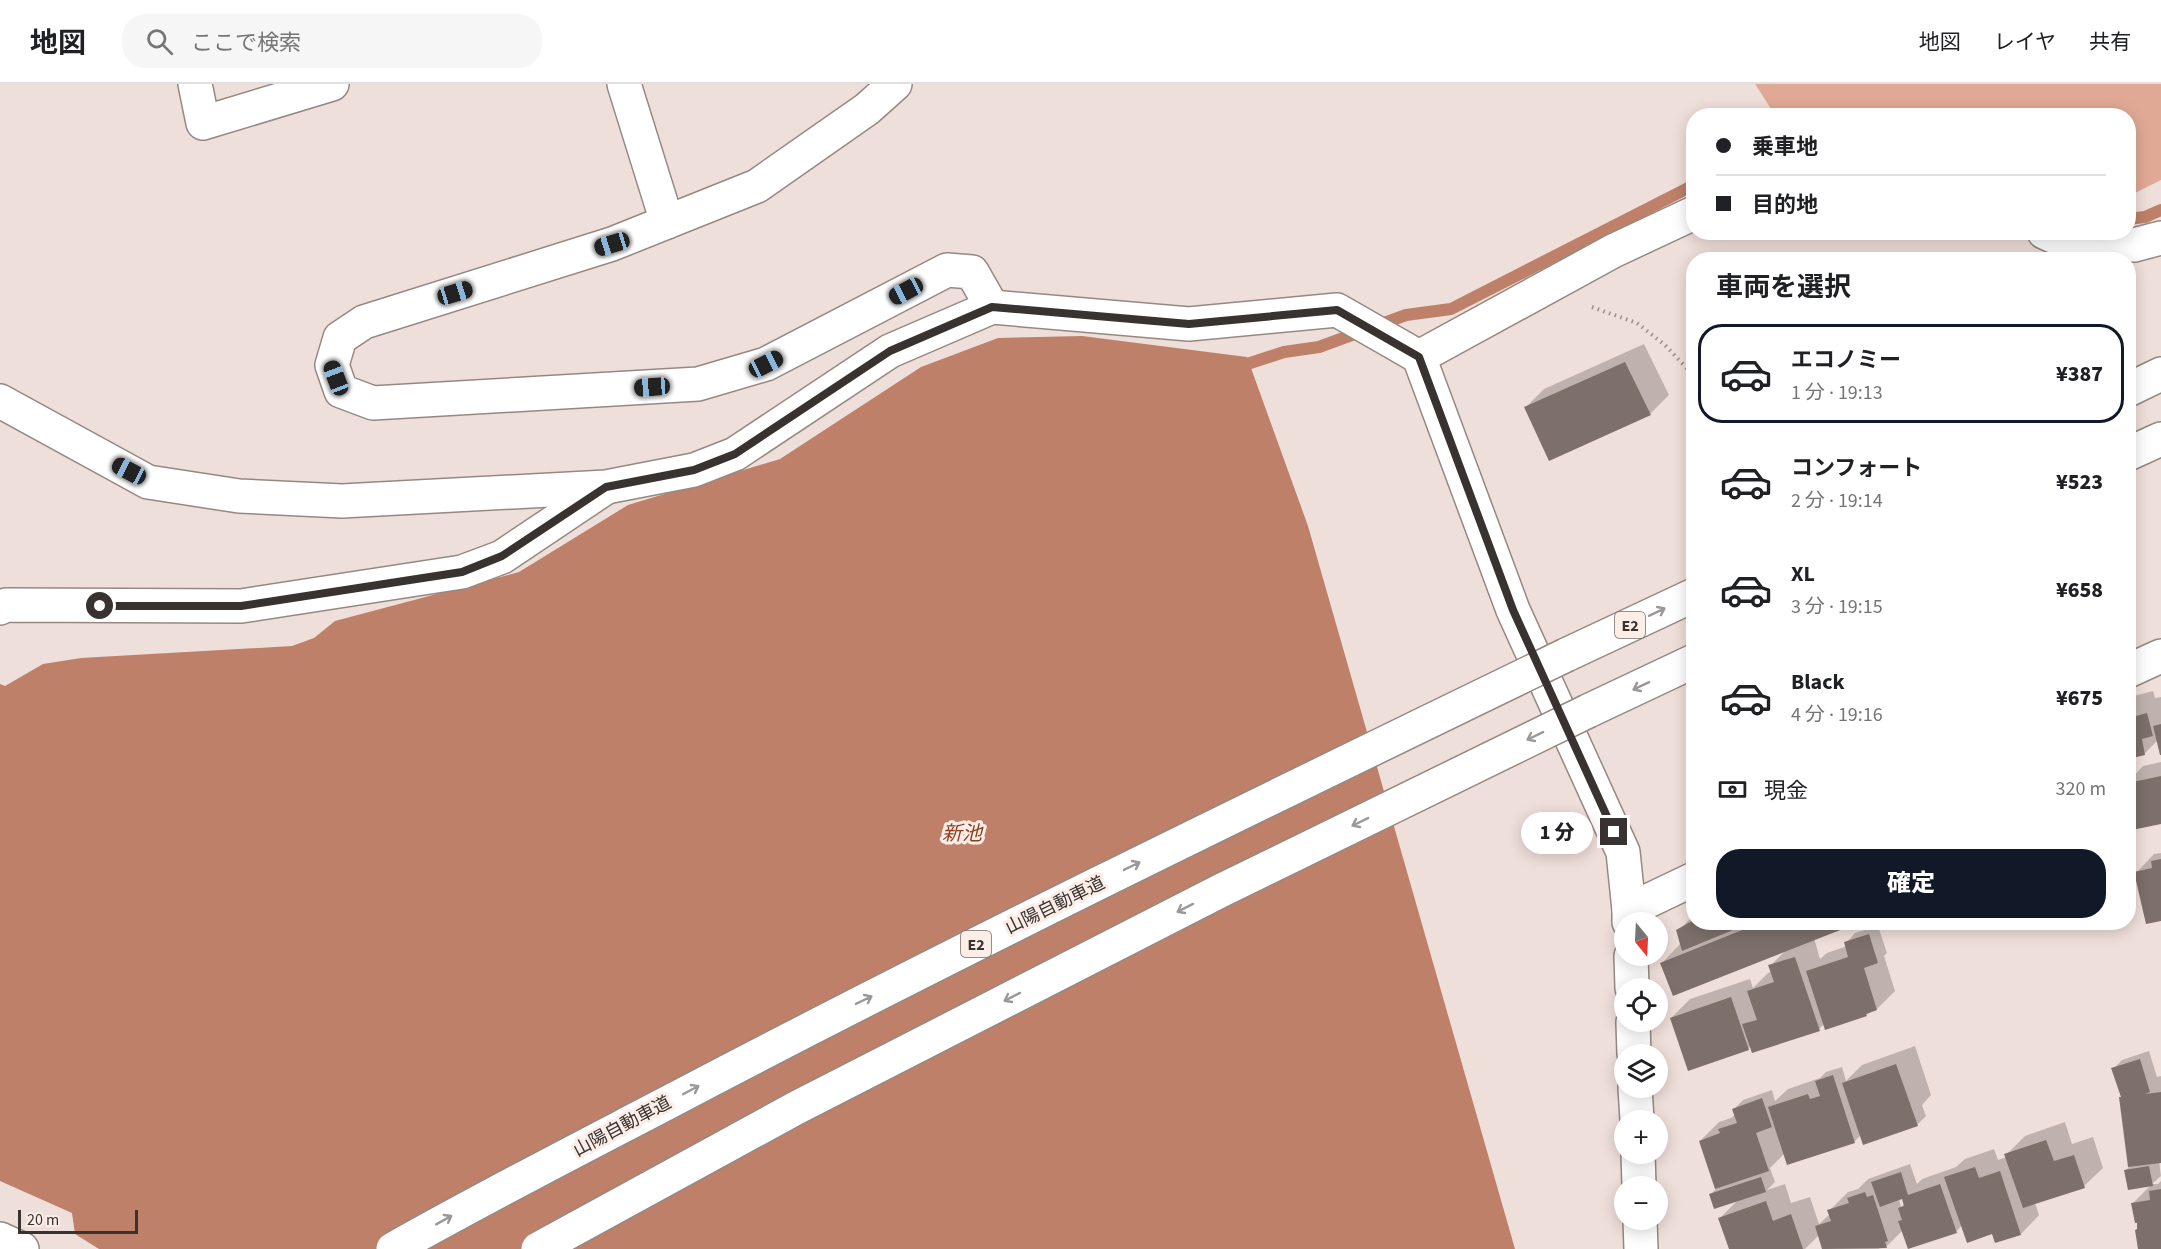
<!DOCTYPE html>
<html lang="ja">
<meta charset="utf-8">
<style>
body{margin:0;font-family:"Source Sans 3","Noto Sans JP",sans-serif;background:#f6f6f6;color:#202124;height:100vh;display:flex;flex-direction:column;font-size:22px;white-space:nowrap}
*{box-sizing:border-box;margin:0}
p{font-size:20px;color:#757577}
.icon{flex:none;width:33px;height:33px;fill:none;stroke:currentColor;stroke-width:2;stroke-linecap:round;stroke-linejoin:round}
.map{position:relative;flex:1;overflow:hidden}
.side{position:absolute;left:1686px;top:168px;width:450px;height:678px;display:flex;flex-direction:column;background:#fff;border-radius:24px;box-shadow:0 3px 15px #0003}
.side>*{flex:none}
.hud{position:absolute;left:1686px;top:24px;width:450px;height:132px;border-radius:24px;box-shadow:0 3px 15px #0003;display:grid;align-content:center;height:132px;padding:0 30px;background:#fff}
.needle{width:39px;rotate:162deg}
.fabs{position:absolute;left:1614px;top:828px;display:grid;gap:12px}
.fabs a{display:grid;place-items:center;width:54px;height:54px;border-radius:50%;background:#fff;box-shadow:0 3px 15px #0003;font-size:30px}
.scale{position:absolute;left:18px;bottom:15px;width:120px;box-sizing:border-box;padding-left:6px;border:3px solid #383230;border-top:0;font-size:16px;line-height:21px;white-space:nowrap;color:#383230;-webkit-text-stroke:4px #fcede7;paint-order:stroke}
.end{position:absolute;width:27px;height:27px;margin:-14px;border:8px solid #383230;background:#fff;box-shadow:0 0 0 3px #fff}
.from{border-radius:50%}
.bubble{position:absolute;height:42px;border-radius:21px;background:#fff;box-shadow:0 3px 15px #0003;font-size:20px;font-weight:800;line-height:42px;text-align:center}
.car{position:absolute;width:18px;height:36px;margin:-18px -9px;border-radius:8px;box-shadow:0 0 4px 2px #0007;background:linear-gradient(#222 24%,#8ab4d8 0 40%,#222 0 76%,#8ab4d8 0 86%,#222 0)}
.hud b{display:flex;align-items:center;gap:21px;height:57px;font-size:22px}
.hud b+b{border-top:2px solid #e0e0e0}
.hud i{width:15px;height:15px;background:#202124}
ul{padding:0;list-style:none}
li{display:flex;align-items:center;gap:18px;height:99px;margin:0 12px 9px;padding:0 18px;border:3px solid transparent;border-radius:24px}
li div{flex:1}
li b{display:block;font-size:22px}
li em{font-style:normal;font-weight:800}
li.active{border-color:#111827}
li>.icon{width:54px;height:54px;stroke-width:1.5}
h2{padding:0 30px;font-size:27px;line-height:72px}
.pay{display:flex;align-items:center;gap:15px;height:66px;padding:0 30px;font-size:22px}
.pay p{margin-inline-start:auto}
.action{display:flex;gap:12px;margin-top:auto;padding:12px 30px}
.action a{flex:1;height:69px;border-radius:24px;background:#111827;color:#fff;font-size:24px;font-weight:800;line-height:69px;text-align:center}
header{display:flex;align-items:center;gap:36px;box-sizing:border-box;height:84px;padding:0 30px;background:#fff;border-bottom:2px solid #e0e0e0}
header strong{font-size:28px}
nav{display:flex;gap:33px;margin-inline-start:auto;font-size:21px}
.search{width:420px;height:54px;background:#f6f6f6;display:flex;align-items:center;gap:15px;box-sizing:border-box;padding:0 21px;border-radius:24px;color:#757577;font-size:22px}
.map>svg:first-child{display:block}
.green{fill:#e0a995}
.water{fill:#be8069}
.shadow{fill:#0003;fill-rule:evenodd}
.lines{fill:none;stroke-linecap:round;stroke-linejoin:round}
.stream{stroke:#be8069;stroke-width:12}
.building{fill:#7d706b}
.minor-casing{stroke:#958883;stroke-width:36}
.tertiary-casing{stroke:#958883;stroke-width:36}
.motorway-casing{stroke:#958883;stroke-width:36}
.path{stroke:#998e8a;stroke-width:4;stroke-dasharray:1.5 4.5;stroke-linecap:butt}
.minor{stroke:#fff;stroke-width:33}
.tertiary{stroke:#fff;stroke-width:33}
.motorway{stroke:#fff;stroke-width:33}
.motorway-bridge-casing{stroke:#958883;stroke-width:36;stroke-linecap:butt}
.motorway-bridge{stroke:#fff;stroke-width:33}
.oneway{stroke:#9c9898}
.route{stroke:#383230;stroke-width:8}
.labels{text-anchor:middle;stroke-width:6;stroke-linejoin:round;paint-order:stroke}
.shield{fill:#fcede7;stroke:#736a67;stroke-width:1.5}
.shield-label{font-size:16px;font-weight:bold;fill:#383230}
.street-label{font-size:18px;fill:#383230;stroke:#fcede7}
.water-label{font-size:20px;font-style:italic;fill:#8b3d1e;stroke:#fcede7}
</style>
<header>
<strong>地図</strong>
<div class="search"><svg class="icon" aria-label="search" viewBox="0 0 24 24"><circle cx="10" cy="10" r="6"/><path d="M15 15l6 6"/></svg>ここで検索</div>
<nav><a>地図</a><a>レイヤ</a><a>共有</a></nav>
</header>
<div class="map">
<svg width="2161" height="1165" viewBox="0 0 2161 1165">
<rect width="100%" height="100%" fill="#efdfda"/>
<polygon class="green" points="1755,0 2161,0 2161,96 2129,112 2128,32 1775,31"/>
<polygon class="water" points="1082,252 1247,273 1308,442 1515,1165 99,1165 75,1150 72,1129 0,1097 0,600 5,602 43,580 81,574 292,562 314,554 335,537 519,488 628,421 780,375 921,283 998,254"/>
<g class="shadow">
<polygon points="1644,260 1669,311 1650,330 1526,323 1544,305"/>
<polygon points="2153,607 2155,614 2161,613 2161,668 2158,656 2145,669 2128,673 2128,618 2134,612"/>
<polygon points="2161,678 2161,738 2132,737 2128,740 2128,691 2130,696 2143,682"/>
<polygon points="2161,769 2161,835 2136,789 2154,770"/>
<polygon points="1694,831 1694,838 1854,838 1814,854 1820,875 1827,869 1847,862 1846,859 1855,849 1878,842 1887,869 1884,872 1895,907 1877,925 1866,931 1825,939 1819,945 1751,962 1748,965 1671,934 1690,915 1750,895 1753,904 1768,889 1772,887 1770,882 1787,865 1662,879 1680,860 1678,847"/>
<path d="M1915,962L1931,1011L1922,1021L1926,1032L1917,1041L1861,1051L1854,1058L1784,1070L1770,1084L1775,1098L1767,1106L1785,1100L1791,1119L1810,1113L1819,1140L1830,1130L1829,1127L1848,1108L1858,1105L1868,1095L1910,1080L1917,1100L1922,1095L1956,1083L1965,1075L1994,1065L1998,1076L2007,1073L2006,1071L2025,1052L2065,1038L2072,1060L2093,1053L2103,1084L2084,1102L2035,1119L2039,1131L2021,1150L1996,1157L1993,1148L1962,1141L1956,1148L1903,1146L1887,1162L1878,1165H1824L1819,1151L1805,1165H1731L1720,1134L1738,1116L1710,1111L1716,1105L1700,1057L1719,1038L1731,1034L1736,1030L1734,1025L1743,1016L1772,1006L1775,1017L1788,1005L1820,994L1826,988L1842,983L1846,997L1862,981ZM1903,1112L1905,1119L1901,1123L1899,1115Z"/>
<polygon points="2149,967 2157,993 2161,992 2161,1077 2159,1077 2161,1092 2152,1100 2158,1100 2161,1097 2161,1165 2142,1165 2133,1119 2152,1100 2126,1086 2130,1082 2122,1012 2113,985 2122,976"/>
</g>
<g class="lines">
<g class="stream">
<polyline points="2128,135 2145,133 2161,126"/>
<polyline points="1235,284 1284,268 1319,263 1406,231 1451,225 1694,101"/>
</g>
</g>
<g class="building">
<polygon points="1625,278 1651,331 1549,377 1524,323"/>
<polygon points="2134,625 2136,632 2147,629 2153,652 2142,655 2145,671 2128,675 2128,627"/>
<polygon points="2161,640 2161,671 2160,671 2153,642"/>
<polygon points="2161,692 2161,740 2132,746 2128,728 2128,699"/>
<polygon points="2161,775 2161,837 2146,840 2134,788 2152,784 2151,777"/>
<polygon points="1694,836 1694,838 1750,839 1682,867 1676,846"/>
<polygon points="1762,838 1858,839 1673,912 1660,879"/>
<polygon points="1869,850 1878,879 1864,884 1877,926 1866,930 1867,932 1825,946 1806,887 1848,873 1844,858"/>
<polygon points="1795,873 1820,947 1752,969 1742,940 1757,936 1747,907 1774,898 1768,881"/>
<polygon points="1731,913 1749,966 1688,987 1670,934"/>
<polygon points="2140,975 2150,1008 2145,1010 2161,1008 2161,1079 2128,1083 2119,1013 2121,1013 2111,984"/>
<polygon points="1896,980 1918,1042 1863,1061 1842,999"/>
<polygon points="1833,991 1855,1059 1787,1081 1768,1023 1808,1010 1810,1015 1820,1012 1815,997"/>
<polygon points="1762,1014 1772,1043 1756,1049 1769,1087 1715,1105 1699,1057 1720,1049 1718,1045 1737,1039 1732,1025"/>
<polygon points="2046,1056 2054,1077 2074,1071 2085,1104 2023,1124 2004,1070"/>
<polygon points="2149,1082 2153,1102 2128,1106 2124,1086"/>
<polygon points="1975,1083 1979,1094 2000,1087 2021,1151 1995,1159 1992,1150 1967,1159 1944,1093"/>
<polygon points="1901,1088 1908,1111 1940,1100 1957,1149 1908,1165 1898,1137 1902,1136 1898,1124 1904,1122 1902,1115 1880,1123 1871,1098"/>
<polygon points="1761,1093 1766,1108 1714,1125 1709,1110"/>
<polygon points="2161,1105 2161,1165 2138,1165 2135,1146 2137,1145 2137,1139 2135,1139 2131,1119 2150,1116 2149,1107"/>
<polygon points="1865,1108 1867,1113 1873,1111 1888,1157 1885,1158 1887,1164 1822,1165 1815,1142 1831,1137 1827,1126 1849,1119 1847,1114"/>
<polygon points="1766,1117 1773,1137 1791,1130 1803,1165 1729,1165 1718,1134"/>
</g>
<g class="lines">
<g class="minor-casing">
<g id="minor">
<polyline points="195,0 203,39 332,0"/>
<polyline points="624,0 667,138"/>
<polyline points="895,0 867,25 757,102 612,160 364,238 340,254 332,281 341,307 373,319 698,300 766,280 947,186 972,188 992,223"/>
<polyline points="2044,148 2055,153 2134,161 2161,154"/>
<polyline points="1419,273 1513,526 1623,768 1629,826"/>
<polyline points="0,317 148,398 239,412 342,417 606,403 694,386 735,370 890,267 992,223 1189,240 1337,226 1419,273 1613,167 1694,129"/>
<polyline points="0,524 6,521 241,522 462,488 502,473 605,404"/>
<polyline points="0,1155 22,1165"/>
</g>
</g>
<g class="tertiary-casing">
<g id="tertiary">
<polyline points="2128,587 2161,572"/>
<polyline points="1629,838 1629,826 1694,795"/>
<polyline points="1631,872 1632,904"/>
<polyline points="1633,938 1634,970"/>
<polyline points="1635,1004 1637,1036"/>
<polyline points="1638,1070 1639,1102"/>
<polyline points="1640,1136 1641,1165"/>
</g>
</g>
<g class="motorway-casing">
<g id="motorway">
<polyline points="2128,306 2161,290"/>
<polyline points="2128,370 2161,355"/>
<polyline points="1566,571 1694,511"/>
<polyline points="1588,627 1694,577"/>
</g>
</g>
<polyline class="path" points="1592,223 1637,239 1665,261 1694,292"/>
<use href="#minor" class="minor"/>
<use href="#tertiary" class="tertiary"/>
<use href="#motorway" class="motorway"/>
<g class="motorway-bridge-casing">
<g id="motorway-bridge">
<path d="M393,1165C483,1114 575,1067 667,1019C963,863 1265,717 1566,571"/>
<polyline points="538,1165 796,1024 1220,807 1588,627"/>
</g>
</g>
<use href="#motorway-bridge" class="motorway-bridge"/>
</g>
<defs><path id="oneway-shaft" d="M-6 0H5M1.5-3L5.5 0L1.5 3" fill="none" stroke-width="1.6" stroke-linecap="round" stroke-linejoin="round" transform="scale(1.5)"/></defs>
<g class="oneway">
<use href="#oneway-shaft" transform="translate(1657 528) rotate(-25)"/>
<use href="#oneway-shaft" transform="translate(1641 602) rotate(155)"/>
<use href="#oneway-shaft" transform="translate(1535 652) rotate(154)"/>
<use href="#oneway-shaft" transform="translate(1360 738) rotate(154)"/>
<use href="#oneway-shaft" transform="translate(1132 782) rotate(-26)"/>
<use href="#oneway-shaft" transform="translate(1185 824) rotate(153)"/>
<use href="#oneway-shaft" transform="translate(1012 913) rotate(153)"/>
<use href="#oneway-shaft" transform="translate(864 916) rotate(-26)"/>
<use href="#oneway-shaft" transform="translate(691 1006) rotate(-28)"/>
<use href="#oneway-shaft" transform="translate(444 1136) rotate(-29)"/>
</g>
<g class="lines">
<polyline class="route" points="100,522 241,522 462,488 502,472 606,403 694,386 735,370 890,267 992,223 1189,240 1337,226 1419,273 1513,526 1614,748"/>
</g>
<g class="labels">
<g class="shield">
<rect x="1615" y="528" width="30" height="26" rx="4.5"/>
<rect x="961" y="847" width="30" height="26" rx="4.5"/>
</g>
<g class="shield-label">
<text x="1630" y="547">E2</text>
<text x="976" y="866">E2</text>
</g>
<g class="street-label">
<text transform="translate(1055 821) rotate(-26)" y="6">山陽自動車道</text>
<text transform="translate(622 1042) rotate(-28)" y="6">山陽自動車道</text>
</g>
<g class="water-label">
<text x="962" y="756">新池</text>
</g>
</g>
</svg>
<div class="fabs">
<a><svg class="needle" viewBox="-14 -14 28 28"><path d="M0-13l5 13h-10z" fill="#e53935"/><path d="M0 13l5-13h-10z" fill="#757577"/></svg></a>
<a><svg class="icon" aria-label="locate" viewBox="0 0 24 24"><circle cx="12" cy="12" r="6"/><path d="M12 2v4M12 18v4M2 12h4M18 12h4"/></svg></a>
<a><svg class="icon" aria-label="layers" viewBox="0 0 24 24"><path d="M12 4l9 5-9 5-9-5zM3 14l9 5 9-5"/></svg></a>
<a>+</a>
<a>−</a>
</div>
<div class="scale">20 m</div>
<i class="end from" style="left:100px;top:522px"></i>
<i class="end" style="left:1614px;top:748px"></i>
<div class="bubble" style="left:1521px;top:728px;width:72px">1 分</div>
<i class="car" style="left:612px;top:160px;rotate:253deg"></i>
<i class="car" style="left:906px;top:207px;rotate:242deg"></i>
<i class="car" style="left:455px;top:209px;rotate:73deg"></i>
<i class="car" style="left:766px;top:280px;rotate:63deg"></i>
<i class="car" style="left:336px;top:294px;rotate:339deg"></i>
<i class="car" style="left:652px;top:303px;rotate:266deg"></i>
<i class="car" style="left:129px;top:387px;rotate:298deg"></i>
<div class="hud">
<b><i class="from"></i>乗車地</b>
<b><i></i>目的地</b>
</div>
<section class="side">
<h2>車両を選択</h2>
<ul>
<li class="active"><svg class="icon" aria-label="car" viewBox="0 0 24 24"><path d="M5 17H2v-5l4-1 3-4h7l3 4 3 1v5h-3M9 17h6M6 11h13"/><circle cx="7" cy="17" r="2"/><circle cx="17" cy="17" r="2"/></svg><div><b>エコノミー</b><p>1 分 · 19:13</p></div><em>¥387</em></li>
<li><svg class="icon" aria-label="car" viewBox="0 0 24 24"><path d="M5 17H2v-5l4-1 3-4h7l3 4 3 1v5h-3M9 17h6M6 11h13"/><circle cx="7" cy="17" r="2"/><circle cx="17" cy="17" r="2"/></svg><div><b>コンフォート</b><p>2 分 · 19:14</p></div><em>¥523</em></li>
<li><svg class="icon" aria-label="car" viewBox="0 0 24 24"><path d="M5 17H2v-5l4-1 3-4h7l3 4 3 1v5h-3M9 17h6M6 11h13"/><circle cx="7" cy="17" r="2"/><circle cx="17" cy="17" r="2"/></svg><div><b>XL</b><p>3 分 · 19:15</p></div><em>¥658</em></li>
<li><svg class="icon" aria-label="car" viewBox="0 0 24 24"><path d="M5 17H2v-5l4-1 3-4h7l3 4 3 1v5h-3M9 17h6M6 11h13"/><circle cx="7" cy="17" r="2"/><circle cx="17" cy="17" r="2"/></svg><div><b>Black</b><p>4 分 · 19:16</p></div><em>¥675</em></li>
</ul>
<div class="pay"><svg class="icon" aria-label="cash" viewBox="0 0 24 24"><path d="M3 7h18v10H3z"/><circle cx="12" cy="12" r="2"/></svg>現金<p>320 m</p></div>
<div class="action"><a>確定</a></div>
</section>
</div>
